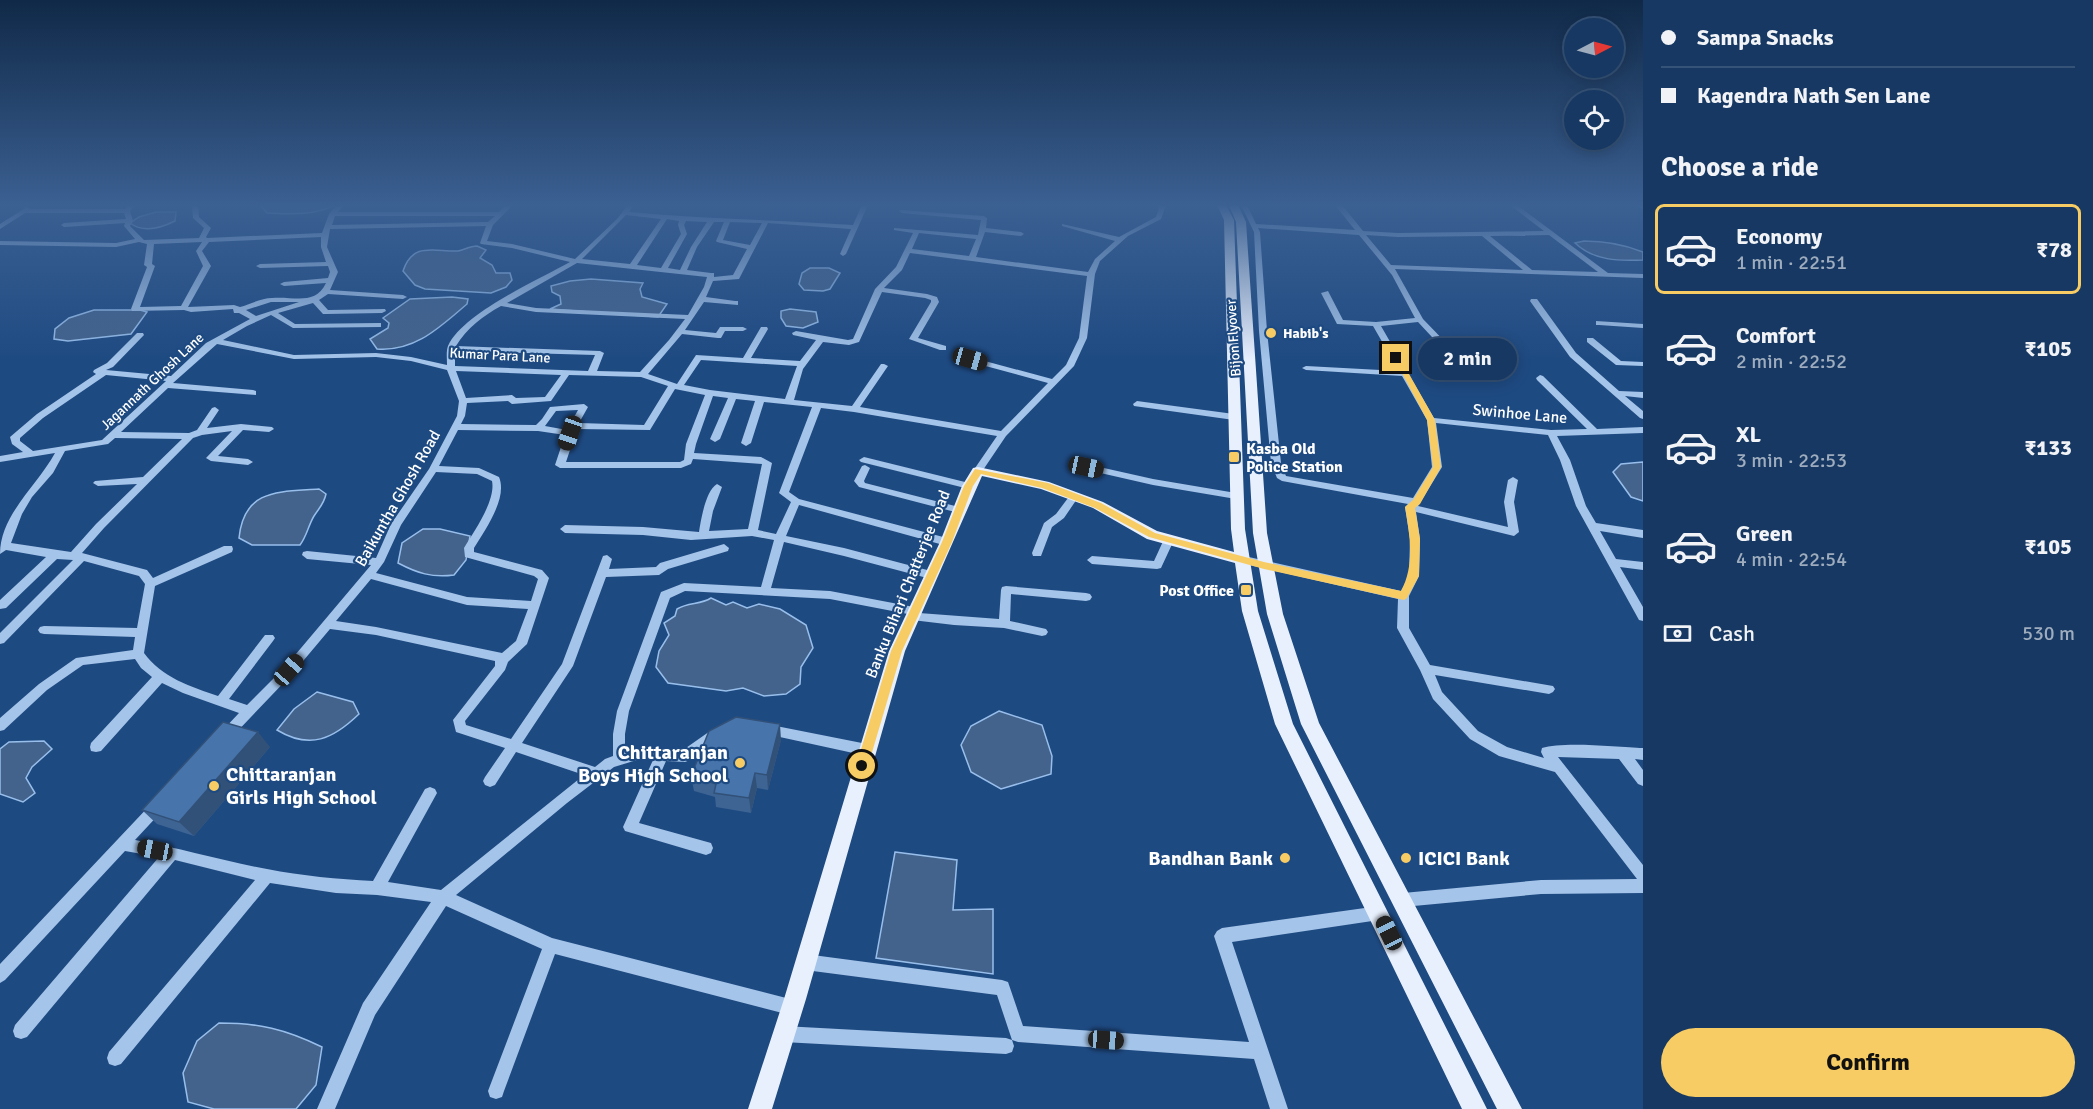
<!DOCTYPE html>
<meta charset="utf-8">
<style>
body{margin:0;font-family:Signika,sans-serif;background:#1f3f68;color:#f1f3f6;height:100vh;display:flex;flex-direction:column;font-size:22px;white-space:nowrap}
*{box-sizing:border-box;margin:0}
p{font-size:20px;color:#9eacbe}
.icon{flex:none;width:33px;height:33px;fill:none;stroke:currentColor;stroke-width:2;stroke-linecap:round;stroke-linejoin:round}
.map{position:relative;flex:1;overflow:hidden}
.details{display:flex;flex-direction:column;background:#163862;width:450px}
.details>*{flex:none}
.hud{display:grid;align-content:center;height:132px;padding:0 18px;background:#163862}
.needle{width:39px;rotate:84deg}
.fabs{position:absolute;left:1564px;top:18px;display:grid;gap:12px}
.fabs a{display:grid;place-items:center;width:60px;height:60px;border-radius:50%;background:#163862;box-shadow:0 3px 15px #0003,0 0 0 2px #355277;font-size:30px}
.end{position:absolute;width:27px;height:27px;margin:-14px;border:8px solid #f8cc64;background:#111;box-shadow:0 0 0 3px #111}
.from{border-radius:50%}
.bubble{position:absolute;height:42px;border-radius:21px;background:#163862;box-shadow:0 3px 15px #0003,0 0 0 2px #355277;font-size:20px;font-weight:800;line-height:42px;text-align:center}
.car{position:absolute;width:18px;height:36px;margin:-18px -9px;border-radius:8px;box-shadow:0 0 4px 2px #0007;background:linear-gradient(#222 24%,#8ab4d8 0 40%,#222 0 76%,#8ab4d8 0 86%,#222 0)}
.hud b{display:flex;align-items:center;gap:21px;height:57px;font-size:22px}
.hud b+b{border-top:2px solid #355277}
.hud i{width:15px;height:15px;background:#f1f3f6}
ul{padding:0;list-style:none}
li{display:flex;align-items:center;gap:18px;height:90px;margin:0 12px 9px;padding:0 6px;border:3px solid transparent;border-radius:9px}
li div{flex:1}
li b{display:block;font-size:22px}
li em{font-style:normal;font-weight:800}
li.active{border-color:#f8cc64}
li>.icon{width:54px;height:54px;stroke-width:1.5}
h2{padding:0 18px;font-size:27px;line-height:72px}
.pay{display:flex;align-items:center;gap:15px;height:66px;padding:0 18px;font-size:22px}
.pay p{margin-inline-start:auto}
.action{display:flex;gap:12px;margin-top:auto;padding:12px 18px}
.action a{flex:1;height:69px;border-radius:36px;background:#f8cc64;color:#111;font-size:24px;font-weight:800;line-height:69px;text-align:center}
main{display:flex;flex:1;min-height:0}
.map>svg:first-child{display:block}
.water{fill:#43638c;stroke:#98bfeb;stroke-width:1.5}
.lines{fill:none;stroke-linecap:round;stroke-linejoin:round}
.minor{fill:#a4c4e9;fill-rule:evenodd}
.major{fill:#e8f0fe;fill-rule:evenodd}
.wall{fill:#3d6493}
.shaded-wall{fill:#325178}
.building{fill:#4774ab;stroke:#325178;stroke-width:1.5}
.route{fill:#f8cc64}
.poi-dot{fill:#f8cc64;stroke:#1e4a82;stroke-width:2}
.labels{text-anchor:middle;stroke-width:4.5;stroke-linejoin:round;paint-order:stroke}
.far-poi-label{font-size:14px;font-weight:bold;fill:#fff;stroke:#1e4a82;text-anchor:start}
.far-street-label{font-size:14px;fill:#fff;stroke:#1e4a82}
.street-label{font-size:16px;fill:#fff;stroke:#1e4a82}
.poi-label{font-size:16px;font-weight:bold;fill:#fff;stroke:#1e4a82;text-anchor:start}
.near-poi-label{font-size:20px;font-weight:bold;fill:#fff;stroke:#1e4a82;text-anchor:end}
</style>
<main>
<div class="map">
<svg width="1643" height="1109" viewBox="0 0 1643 1109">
<rect width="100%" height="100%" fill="#1e4a82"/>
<g class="water">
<path d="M260,205H335C313,216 291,214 267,213Z"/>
<path d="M156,212H176L175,221C161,228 143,233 130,223L139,217Z"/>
<path d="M1584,241C1605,241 1623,244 1643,252V260C1619,261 1594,261 1575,243Z"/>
<path d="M477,246L486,250L480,258L492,265L496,273H510L512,280L506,287L491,293L425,289L415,285L403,271C413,241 435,252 458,251C464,250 470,246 477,246Z"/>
<polygon points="810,268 829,268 840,273 830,289 823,291 804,290 799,284 802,273"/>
<polygon points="591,279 643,283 640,289 642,297 667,304 658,317 550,309 561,304 560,296 552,292 551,286 570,281"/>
<path d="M452,297L468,299L467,304C440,327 415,352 377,349L370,339L388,328L389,323L383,318L410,299Z"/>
<polygon points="790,309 816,312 818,322 803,328 786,326 781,318 781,311"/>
<polygon points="94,310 140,310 147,312 131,334 68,341 54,339 55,329 69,318"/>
<polygon points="1643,462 1643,501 1631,497 1613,472 1621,464"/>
<path d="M319,489L326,494C324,504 319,508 314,516C308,526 307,536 300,545H252L239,538C244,488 280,492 319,489Z"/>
<path d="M423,529H440L470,536L466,560L454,575C432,578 417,573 398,563L402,543Z"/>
<path d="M711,598L726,605L733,602L747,608L759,604L780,609L806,625L813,648L801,667L800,684L786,694L764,696L743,688L726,691L668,683L656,667L659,651L669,635L664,623L675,616L677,609C689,602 700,605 711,598Z"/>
<path d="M317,692L353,702L359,714C333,739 310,750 277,730L294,709Z"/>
<polygon points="999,711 1042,725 1052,756 1051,774 1001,789 971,772 961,745 971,726"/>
<polygon points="44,741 52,749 32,767 26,778 35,793 23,802 0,794 0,749 9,742"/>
<polygon points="895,852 957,860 953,910 993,909 993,974 876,958"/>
<path d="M219,1023C259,1023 285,1029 322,1047L316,1085L296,1109H214L188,1102L183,1073L197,1041Z"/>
</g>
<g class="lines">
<g class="minor">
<path d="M128,205H135L130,211L133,221L130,226L144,240L199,238L204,228L193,218L192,205H198L199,217L211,228L206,237L207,238L322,233L329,214L337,205H344L338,212H499L506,205H513L493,225L487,241L512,244L575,259L617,219L628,205H634L629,212C704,219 778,220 853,225L862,205H868L846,254L843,256L840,254L851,229L768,223L739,279L713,281L706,297L735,301H738V305L704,302L685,330L716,333L720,327H743L747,329L743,331H725L721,338H718L682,334L648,374L677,384L696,355L743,358L761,327H767L768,329L751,358L800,361L816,340L793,335L792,333L796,331L848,340L853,339L875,289L896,267L913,233L894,230V228L978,235L981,220L902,213L899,211L900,210L984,216L987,218L986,228L1021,232L1024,234L1021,236L985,232L976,257L1088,272L1095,259L1115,241L1062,226V224L1119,237L1156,217L1160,205H1166L1161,219L1128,236L1100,261L1095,274L1087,338L1074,366L1006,436L981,473H975L973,471L997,436L854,412L821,408L789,492L799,499L947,538L952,542L947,546L799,505L786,536L844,548L931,571L936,575L935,578L931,579L844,556L784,542L771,588L830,591L914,607L918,608L919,613L999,619L1001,590L1002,587L1006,586L1086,593L1090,594L1092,597L1090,600L1086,601L1011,594L1010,621L1046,629L1048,632L1046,635L1042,636L1004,628L954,625L912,620L908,619L906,616L908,614L830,599L685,591L670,598L629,711L625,734V752L637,748L683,750L713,729L717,728L721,729L723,733L721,737L690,760L685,762L666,761L639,823L711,843L713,848L711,853L706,855L625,831L623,827L653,760H637L614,767L567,803L456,895L552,938L794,1000L800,1002L802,1008L800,1014L794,1016L555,954L504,1091L502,1097L496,1099L490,1097L488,1091L542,949L446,906L375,1015L335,1109H317L363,1003L431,902L377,895L336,893L270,883L121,1064L115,1066L109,1064L107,1058L109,1052L255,880L175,860L27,1037L21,1039L15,1037L13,1031L15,1025L159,857L125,851L5,980L0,983V964L152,803L157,801L162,803L164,807L162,811L135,840C180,848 223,861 267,869C302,876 338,879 373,881L425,789L430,787L435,789L437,793L388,882L441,890L584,775L516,752L495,785L490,787L485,785L483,781L485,777L505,748L456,732L453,720L495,666V661L376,635L330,629L293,673L230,739L226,740L222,739L220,735L222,731L239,713L183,693L162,683L101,751L96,752L91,751L90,747L91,743L152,677L141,668L135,659L83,665L47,690L4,730L0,731V718L39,684L76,658L133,650L135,637L44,634L40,633L38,630L40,627L44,626L137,628L145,584L139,576L84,561L4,643L0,644V633L73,560L57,559L6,608L0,609V600L46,557L6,550L0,554C0,515 37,486 55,453L0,462V456L23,452L12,444L10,437L37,414L96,374L93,372L94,370L107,363L137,333H143L144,335L113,367L106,370L171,376L206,343L250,319L239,313H234L233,309L191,312L184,310L132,311L131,309L147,267L144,265L147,244L139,242L116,247L0,245V241L116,243L135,239L124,226L125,223L64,227L61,225L64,223L126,219L124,213H25L0,229V224L27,207L30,209H125ZM626,215L661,219L630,264L582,259ZM335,216H495L488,222L332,225ZM667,219L679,221L678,225L681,234L661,268L637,265ZM686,221L707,222L691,247L680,270L668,268L687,234L684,225ZM714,222H724L716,241L717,242L747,249L733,275L714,277V273H711L687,270L697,247ZM730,222L762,223L750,245L723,240ZM486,226L480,243L481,244L512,248L570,262C538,280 463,313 448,346C446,351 447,359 447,365L411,357L376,353L294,355L223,340L247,326L271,315L293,328L381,327V323H378L295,324L278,313L313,303L323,314H326L382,313L386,311L385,309L328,310L319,300L328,294L403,299L407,297L403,295L330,290L338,272L327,247L330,229ZM919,233L976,239L969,256L912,249ZM321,237V247L326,262L260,264L256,266L260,268L328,266L330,272L328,278L284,282L280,284L284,286L326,283C315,306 294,296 272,298C262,298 250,304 240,307L234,305L188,307L211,266L202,251L209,242ZM202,242L196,251L203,266L181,306L140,307L155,266L152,264L154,244ZM910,253L1087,276L1079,338L1066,365L1052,379L970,357L966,359L967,361L1048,383L1001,431L860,407L888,366L884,364H881L852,406L794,400L803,369L823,342L849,345L859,342L882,292L925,298L931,300V302L909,339L940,350H946V346L918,338L939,302L937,297L927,294L884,288L902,270ZM577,263L707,277L704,287L688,315L536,308L507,303ZM271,302H299L256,316L246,310ZM501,306L536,312L685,319L669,340L640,372L597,371L604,353L600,351L456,346C467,328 483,316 501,306ZM217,344L294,359L376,357L411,361L447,370L459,401L457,416L429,469L391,524L376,558L307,551L303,552L302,555L307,559L371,565L285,667L247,705L229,699L273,641L275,638L273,635H265L218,696C191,687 161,677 144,653L155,586L232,552L233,549L232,546H224L153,578L147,570L82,553L104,528L193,438L202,435L232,431L206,458L211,461L248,465L253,462L248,459L218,456L243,430L269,432L274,429L272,427L241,424L207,428L219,410L215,407L212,408L197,430L189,433L121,432L168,388L256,395V391L253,390L173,383ZM455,351L595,355L588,371L455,366ZM701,360L797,366L785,399L710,390L684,385ZM456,371L561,375L545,397L516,398L512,395L466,398ZM106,375L166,381L102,440L33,451L20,441V438L43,418ZM569,375L641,377L668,386L644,425L579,423L588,407L584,404L550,407L542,419L536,425L461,424L465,416L467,403L508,401L512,404L551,401ZM675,389L705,395L686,444L684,460L680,462H566L577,429L650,430ZM713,396L728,398L710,439L715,442L720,439L736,399L755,401L741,443L746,446L751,443L764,402L812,407L779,493L791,502L776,534L758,530L772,463L761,457L694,453L696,444ZM578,410L567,430L545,426L556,411ZM458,430L538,431L565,435L555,465L560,468H681L691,464L693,459L762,464L748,529L709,531L713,511L722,487L717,484C706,490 701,519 699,532L643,527L565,525L560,529L565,533L643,535L691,540L752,536L774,540L761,587L684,583L661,592L617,711L613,734V756L605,759L595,767L522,743L573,666L606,577L659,575L668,569L728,551L729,548L724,544L660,563L656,567L609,569L612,559L607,555L603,556L562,664L511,739L466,725L465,721L505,670L508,662L527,644L549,578L542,570L474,552V548C485,530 508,498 499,477L479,468L439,466ZM115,438L182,439L143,477L95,481L93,483L98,486L137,484L96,524L71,552L11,543L22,514L32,497L53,473L65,451L108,444ZM436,472L477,474L492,481C496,501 474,531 464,548L465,557L534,576L538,579L531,601L467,597L376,573L384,562L401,525ZM371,579L467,605L528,609L516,641L502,653L376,627L336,621Z"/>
<path d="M1241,205H1247L1256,224L1355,230L1335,205H1342L1363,231L1398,233L1544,231L1510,205H1517L1608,273L1643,274V278L1395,269L1423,319L1452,349L1451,351H1445L1418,322L1381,326L1434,418L1551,430L1587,429L1537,380L1536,378L1540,375L1543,376L1597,429L1643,427V433L1557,436L1570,460L1586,506L1596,523L1643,530V538L1600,531L1616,559L1643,562V570L1620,567L1643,607V621L1639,620L1576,506L1560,460L1548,435L1436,423L1442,467L1418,506L1508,527L1504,502L1508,480L1513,477L1518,480L1514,502L1519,532L1514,536L1416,512L1420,539L1419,576L1409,596V628L1430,665L1553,686L1555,689L1553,692L1549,694L1435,675L1442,692L1478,731L1507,747L1544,758L1541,752L1542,748C1563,741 1619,747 1643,748V760L1635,759L1643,770V786L1638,784L1619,759L1558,757L1643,865V893L1541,894L1403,907L1398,905L1396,900L1398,895L1403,893L1541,880L1637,879L1555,772L1499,756L1470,739L1433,699L1420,670L1397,628L1398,599L1236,562L1235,559L1240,555L1401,591L1409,576L1410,539L1405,507L1408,504L1282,481L1277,478L1271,463L1259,331L1254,232ZM1258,228L1359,235L1392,275L1415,318L1376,322L1343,320L1328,291L1321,293L1337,324L1373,326L1399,371L1306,366L1302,368L1306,370L1402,376L1427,420L1432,467L1413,498L1286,476L1281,463L1267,331L1260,232ZM1366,235L1398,237L1482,236L1523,270L1391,265ZM1549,235L1598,272L1532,270L1490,236Z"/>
<polygon points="1635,205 1643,205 1643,209"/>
<polygon points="1531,299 1537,299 1576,353 1619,391 1643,392 1643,398 1625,396 1643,411 1643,419 1640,418 1570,357 1530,301"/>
<polygon points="1596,321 1643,324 1643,328 1599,325 1596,325"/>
<polygon points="1587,338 1593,338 1621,361 1643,362 1643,366 1616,365 1587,342"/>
<polygon points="1137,401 1234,414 1238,417 1234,420 1134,406 1133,404"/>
<polygon points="864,457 969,483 974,486 969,489 861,462 859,460"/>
<polygon points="1086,464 1153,479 1236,493 1241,496 1236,499 1153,485 1083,469 1081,467"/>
<polygon points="865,465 870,468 864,481 865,483 959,507 964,510 959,513 859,487 854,481 862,466"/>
<polygon points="1074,493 1079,496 1064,518 1052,527 1041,556 1033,556 1032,553 1044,523 1056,514 1071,494"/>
<polygon points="1169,536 1174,540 1161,568 1157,569 1092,564 1087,560 1092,556 1154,561 1165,537"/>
<polygon points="766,724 867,744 872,746 873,750 872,754 867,756 766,734 762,733 760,729 762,725"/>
<polygon points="1379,906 1384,908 1386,913 1384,918 1379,920 1232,942 1288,1109 1270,1109 1254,1059 1018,1042 1012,1040 997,995 805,970 800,967 797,962 800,957 805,954 1002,980 1008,982 1023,1026 1249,1042 1214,936 1217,931 1222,928"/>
<polygon points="783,1026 1006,1038 1012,1040 1014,1046 1012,1052 1006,1054 783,1042 777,1040 775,1034 777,1028"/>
</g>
<g class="major">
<polygon points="1217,205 1226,205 1234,220 1245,529 1258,611 1293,724 1487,1109 1462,1109 1275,724 1242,611 1235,563 1147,539 1093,508 1041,489 982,476 905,651 806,999 772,1109 748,1109 784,999 889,651 940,542 962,486 973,468 978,467 1049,482 1103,502 1157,531 1234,552 1231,529 1224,220"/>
<polygon points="1229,205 1238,205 1246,222 1267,533 1283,614 1319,723 1522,1109 1497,1109 1301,724 1267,614 1253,533 1236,222"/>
</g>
</g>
<g class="wall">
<polygon points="781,740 768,790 757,788 751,813 716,807 715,797 694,791 691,776"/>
<polygon points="270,747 194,836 157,824 142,810"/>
</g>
<g class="shaded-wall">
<polygon points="780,724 781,740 768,790 767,775"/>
<polygon points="258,732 270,747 194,836 179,822"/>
<polygon points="755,773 757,788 751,813 749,798"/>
</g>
<g class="building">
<polygon points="736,717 780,724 767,775 755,773 749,798 714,793 716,784 691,776 709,731"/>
<polygon points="223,722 258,732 179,822 142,810"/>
</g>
<linearGradient id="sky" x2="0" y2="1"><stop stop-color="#102948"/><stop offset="0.57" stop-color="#3b6092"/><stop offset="1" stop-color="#3b6092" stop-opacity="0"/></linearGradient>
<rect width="1643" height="360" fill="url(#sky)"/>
<path class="route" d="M1393,356L1400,358L1435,420L1441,467L1420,504L1415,508L1420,539L1419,576L1407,598L1404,600L1264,569L1149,537L1095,508L1042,488L981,474L973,486L952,542L902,651L868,766L862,771L858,769L856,766L891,651L942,542L964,486L975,469L1048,483L1101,503L1155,533L1264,562L1401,591C1415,565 1410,536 1405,507L1413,500L1433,467L1427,420Z"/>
<g class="poi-dot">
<circle cx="1271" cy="333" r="6"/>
<rect x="1228" y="451" width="12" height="12" rx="3"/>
<rect x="1240" y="584" width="12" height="12" rx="3"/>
<circle cx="740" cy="763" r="6"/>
<circle cx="214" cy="786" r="6"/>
<circle cx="1285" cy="858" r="6"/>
<circle cx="1406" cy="858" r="6"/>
</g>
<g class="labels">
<g class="far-poi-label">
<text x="1283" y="338">Habib's</text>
</g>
<g class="far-street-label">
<text transform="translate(1233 338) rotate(-94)" y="5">Bijon Flyover</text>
<text transform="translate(500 355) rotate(3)" y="5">Kumar Para Lane</text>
<text transform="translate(152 381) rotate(-43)" y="5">Jagannath Ghosh Lane</text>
</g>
<g class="street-label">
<text transform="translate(1520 413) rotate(5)" y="6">Swinhoe Lane</text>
<text transform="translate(397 498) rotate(-60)" y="6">Baikuntha Ghosh Road</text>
<text transform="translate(907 584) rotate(-68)" y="6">Banku Bihari Chatterjee Road</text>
</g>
<g class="poi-label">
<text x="1246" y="454">Kasba Old<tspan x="1246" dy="18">Police Station</tspan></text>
<text x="1234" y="596" text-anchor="end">Post Office</text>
</g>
<g class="near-poi-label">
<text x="728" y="759">Chittaranjan<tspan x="728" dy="23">Boys High School</tspan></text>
<text x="226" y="781" text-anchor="start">Chittaranjan<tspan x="226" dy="23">Girls High School</tspan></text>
<text x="1273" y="865">Bandhan Bank</text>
<text x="1418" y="865" text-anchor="start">ICICI Bank</text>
</g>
</g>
</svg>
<div class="fabs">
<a><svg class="needle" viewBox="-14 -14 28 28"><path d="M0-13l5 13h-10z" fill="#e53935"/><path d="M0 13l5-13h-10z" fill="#9eacbe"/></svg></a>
<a><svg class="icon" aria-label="locate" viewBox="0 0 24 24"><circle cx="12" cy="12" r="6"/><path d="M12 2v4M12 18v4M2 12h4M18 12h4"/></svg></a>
</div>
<i class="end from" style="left:862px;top:766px"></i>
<i class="end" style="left:1396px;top:358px"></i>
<div class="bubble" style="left:1418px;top:338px;width:99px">2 min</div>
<i class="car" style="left:970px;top:359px;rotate:106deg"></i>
<i class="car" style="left:570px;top:433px;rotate:199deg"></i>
<i class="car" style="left:1086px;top:467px;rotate:102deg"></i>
<i class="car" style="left:289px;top:670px;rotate:41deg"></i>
<i class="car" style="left:155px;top:850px;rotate:281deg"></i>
<i class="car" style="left:1389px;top:933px;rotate:334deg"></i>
<i class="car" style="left:1106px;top:1040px;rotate:94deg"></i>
</div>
<section class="details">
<div class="hud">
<b><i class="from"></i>Sampa Snacks</b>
<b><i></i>Kagendra Nath Sen Lane</b>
</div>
<h2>Choose a ride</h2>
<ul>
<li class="active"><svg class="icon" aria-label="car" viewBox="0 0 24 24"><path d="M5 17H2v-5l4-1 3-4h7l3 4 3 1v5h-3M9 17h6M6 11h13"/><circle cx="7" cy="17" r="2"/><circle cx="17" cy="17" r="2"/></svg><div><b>Economy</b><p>1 min · 22:51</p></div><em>₹78</em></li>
<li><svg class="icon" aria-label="car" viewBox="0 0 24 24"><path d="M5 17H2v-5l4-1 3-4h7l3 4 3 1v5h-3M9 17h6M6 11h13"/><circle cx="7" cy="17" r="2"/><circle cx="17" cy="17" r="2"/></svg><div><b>Comfort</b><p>2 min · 22:52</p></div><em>₹105</em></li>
<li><svg class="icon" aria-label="car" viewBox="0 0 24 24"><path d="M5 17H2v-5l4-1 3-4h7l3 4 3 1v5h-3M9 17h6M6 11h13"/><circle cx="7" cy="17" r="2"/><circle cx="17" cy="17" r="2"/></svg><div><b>XL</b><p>3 min · 22:53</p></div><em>₹133</em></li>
<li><svg class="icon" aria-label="car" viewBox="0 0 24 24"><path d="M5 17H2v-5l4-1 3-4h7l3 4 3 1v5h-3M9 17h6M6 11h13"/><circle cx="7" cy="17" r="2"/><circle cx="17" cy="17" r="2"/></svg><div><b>Green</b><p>4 min · 22:54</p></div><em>₹105</em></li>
</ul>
<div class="pay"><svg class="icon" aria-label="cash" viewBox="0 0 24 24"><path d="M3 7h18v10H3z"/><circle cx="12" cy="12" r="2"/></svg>Cash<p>530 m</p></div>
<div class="action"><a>Confirm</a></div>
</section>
</main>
